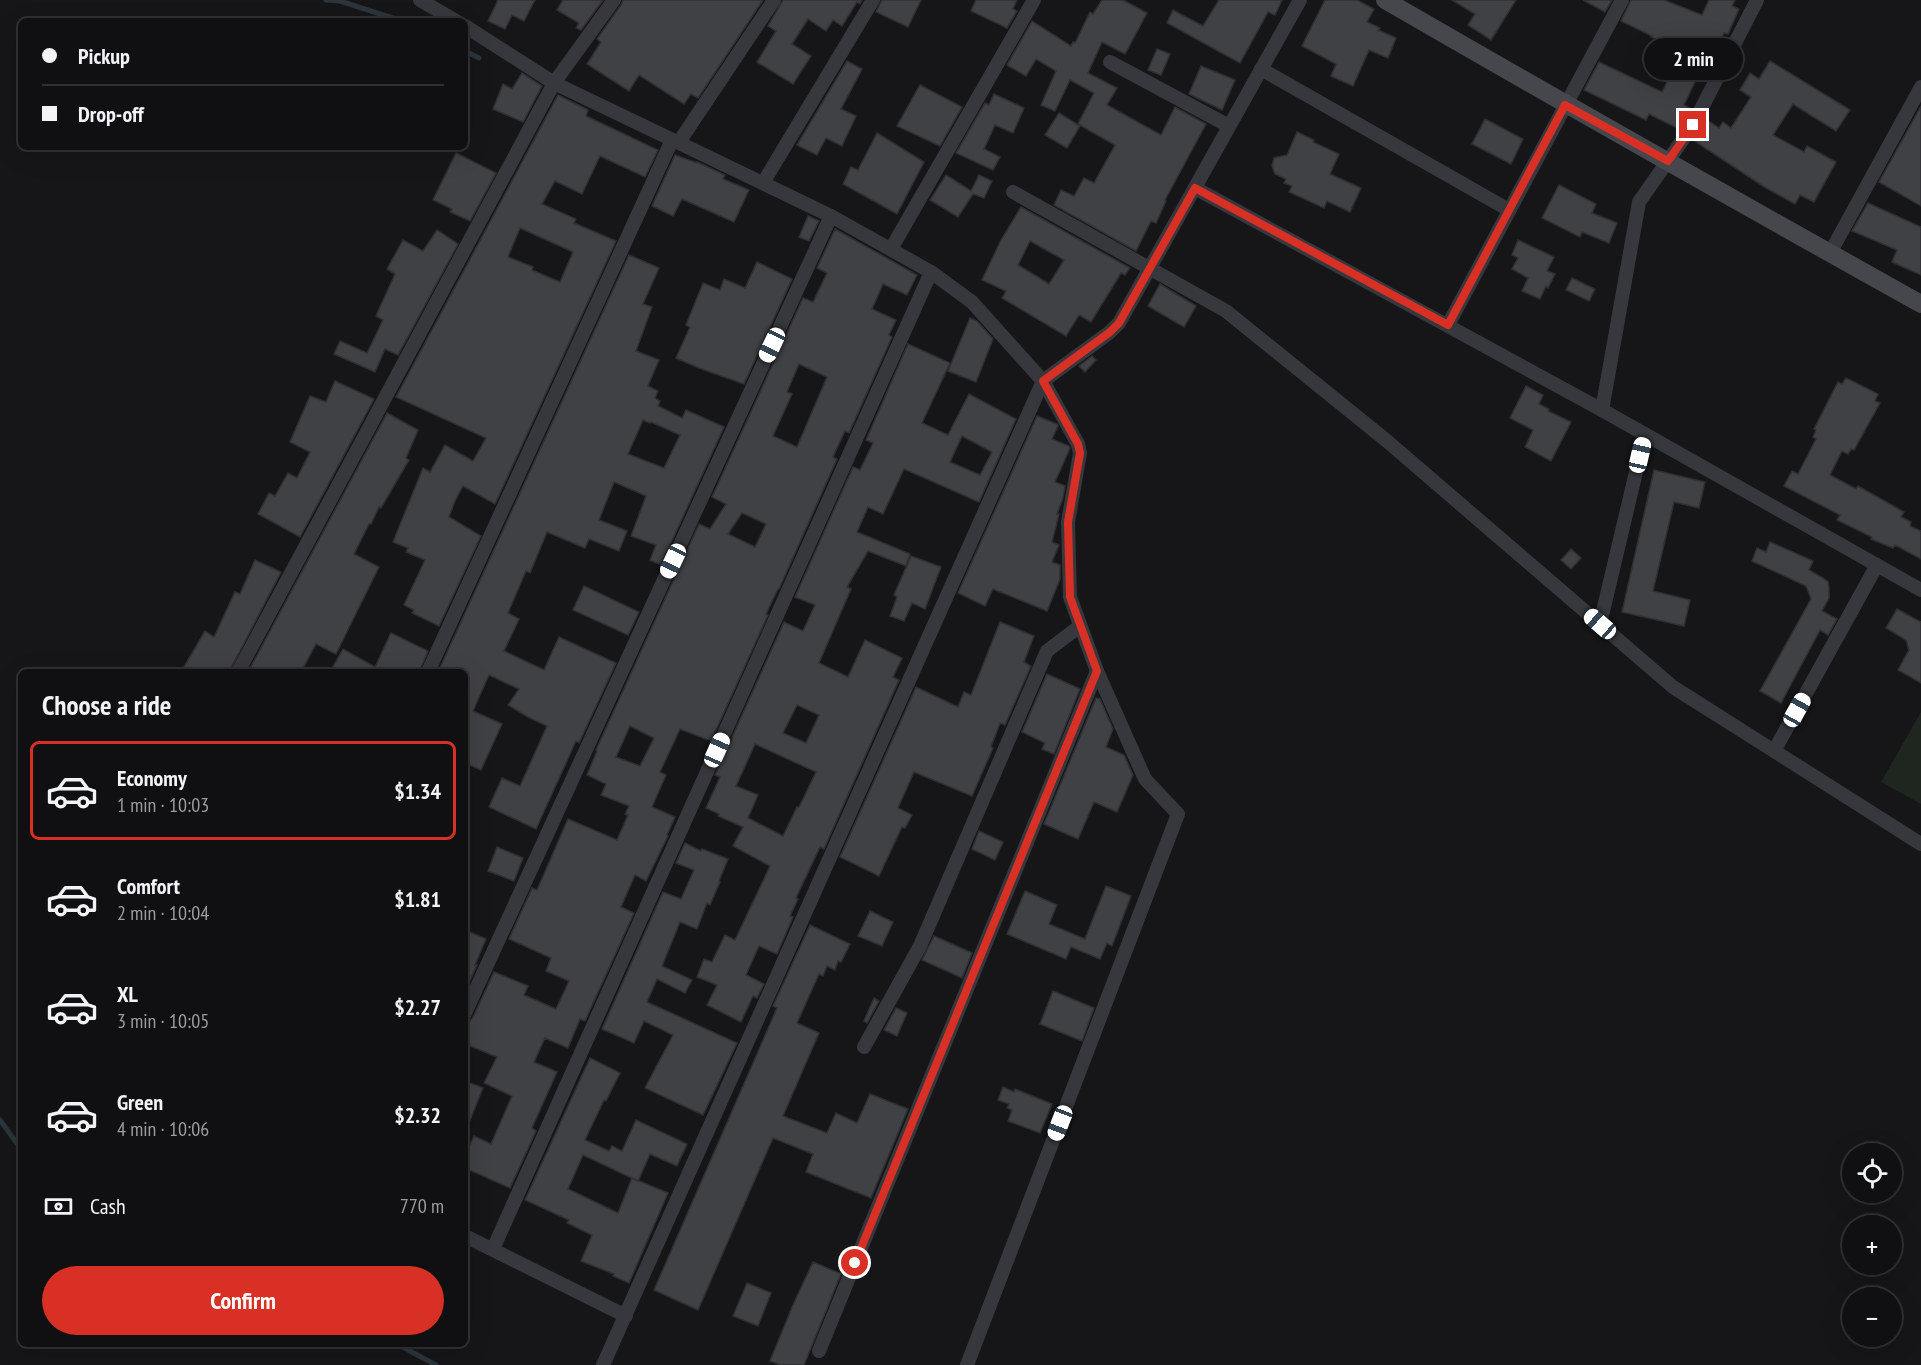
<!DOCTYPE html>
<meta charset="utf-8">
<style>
body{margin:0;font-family:"PT Sans Narrow",sans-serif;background:#1e1e20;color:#f1f3f6;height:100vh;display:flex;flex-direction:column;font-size:22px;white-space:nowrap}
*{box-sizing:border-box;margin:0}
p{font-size:20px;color:#9c9d9f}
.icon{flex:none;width:33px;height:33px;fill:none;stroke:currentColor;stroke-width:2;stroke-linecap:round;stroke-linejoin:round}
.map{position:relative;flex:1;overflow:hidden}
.details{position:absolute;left:18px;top:669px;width:450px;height:678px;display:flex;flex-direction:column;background:#101012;border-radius:9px;box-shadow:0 6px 24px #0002,0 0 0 2px #303032}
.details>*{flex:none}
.banner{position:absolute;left:18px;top:18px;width:450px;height:132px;border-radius:9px;box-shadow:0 6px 24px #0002,0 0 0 2px #303032;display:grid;align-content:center;height:132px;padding:0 24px;background:#101012}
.buttons{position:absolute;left:1842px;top:1143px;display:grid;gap:12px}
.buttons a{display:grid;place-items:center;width:60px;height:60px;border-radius:50%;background:#101012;box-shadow:0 6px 24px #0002,0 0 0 2px #303032;font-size:30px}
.end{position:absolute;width:27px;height:27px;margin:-14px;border:8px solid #d93025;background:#fff;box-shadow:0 0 0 3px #fff}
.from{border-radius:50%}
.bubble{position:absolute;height:42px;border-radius:21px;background:#101012;box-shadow:0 6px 24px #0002,0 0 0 2px #303032;font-size:20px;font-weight:600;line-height:42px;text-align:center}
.car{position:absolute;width:18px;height:36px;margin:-18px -9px;border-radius:8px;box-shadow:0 0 4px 2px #0007;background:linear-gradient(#fff 24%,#345 0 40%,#fff 0 76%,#345 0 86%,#fff 0)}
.banner b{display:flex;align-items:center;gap:21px;height:57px;font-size:22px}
.banner b+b{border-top:2px solid #303032}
.banner i{width:15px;height:15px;background:#f1f3f6}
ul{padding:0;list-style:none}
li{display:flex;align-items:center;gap:18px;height:99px;margin:0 12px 9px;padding:0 12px;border:3px solid transparent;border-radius:9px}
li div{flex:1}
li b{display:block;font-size:22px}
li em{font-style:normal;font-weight:600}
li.on{border-color:#d93025}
li>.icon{width:54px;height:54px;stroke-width:1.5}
h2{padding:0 24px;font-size:27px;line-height:72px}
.pay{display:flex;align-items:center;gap:15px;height:66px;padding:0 24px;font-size:22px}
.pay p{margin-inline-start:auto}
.cta{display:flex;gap:12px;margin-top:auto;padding:12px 24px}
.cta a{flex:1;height:69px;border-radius:36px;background:#d93025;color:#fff;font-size:24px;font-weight:600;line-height:69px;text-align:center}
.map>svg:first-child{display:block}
.green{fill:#1e261f}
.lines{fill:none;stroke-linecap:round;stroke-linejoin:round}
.stream{stroke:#2c353c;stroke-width:5}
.building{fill:#404145;stroke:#303034;stroke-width:1.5;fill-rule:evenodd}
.street{stroke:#37383d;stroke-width:14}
.secondary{stroke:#45474d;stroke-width:18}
.route{stroke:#d93025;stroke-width:8}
</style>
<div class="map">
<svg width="1921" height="1365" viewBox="0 0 1921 1365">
<rect width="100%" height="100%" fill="#161618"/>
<polygon class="green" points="1921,712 1921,804 1881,782"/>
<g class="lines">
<g class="stream">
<polyline points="326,0 340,1 402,21"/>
<polyline points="465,51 479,58"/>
<polyline points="0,1120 21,1149"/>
<polyline points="397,1344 436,1365"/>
</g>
</g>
<g class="building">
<polygon points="498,0 535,0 524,21 512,15 505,29 488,21"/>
<polygon points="563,0 603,0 581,30 576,28 579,23 557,10"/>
<polygon points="623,0 763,0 698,98 691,94 684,104 639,75 629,91 587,64 601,42 597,39 621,5"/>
<polygon points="783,0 862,0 860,4 857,2 842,26 833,20 826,31 808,19 792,44 811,56 793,84 757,62 776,31 768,26"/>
<polygon points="882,0 921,0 908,27 876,12"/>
<polygon points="976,0 1017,0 1013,9 1017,11 1007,28 971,11"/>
<polygon points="1102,0 1123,0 1147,13 1125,54 1102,42 1088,73 1117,88 1107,105 1161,135 1175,107 1206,124 1165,200 1166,201 1156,223 1151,221 1136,251 1054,205 1061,190 1074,196 1084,178 1094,183 1115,145 1078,124 1094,93 1070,80 1055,111 1041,105 1056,71 1036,59 1026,76 1007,65 1032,21 1071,46 1073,42 1075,43 1090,12 1093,14"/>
<polygon points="1219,0 1282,0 1275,15 1268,12 1240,63 1167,23 1173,10 1203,26"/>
<polygon points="1325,0 1357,0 1374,9 1367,22 1380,28 1378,30 1396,38 1388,58 1369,50 1353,86 1331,76 1336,64 1302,46"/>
<polygon points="1452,0 1516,0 1491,40 1468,25 1475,14"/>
<polygon points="1583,0 1612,0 1605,12"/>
<polygon points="1631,0 1664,0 1702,15 1709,0 1735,0 1732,6 1739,9 1728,34 1724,33 1710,63 1705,61 1684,105 1691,109 1679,129 1649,114 1646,120 1584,90 1599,62 1662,92 1683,49 1651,37 1652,36 1621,21"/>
<polygon points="1157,49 1170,54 1161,75 1148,70"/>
<polygon points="847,61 862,69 841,109 856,116 842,146 826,138 817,155 797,145"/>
<polygon points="1770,61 1850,110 1836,131 1793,104 1773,135 1804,152 1807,146 1836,162 1814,202 1800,195 1795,204 1766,188 1693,140 1706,119 1719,128 1723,122 1731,128 1751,97 1740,90 1750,73 1759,79"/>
<polygon points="1201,66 1235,80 1222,110 1189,94"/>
<polygon points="522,73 542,86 523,122 493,109 503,84 512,89"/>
<polygon points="920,85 962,107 940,146 897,126"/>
<polygon points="994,94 1024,108 1013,133 995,125 984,149 1000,157 993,170 956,153 985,103 989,105"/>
<path d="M558,95L588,110L586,116L658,150L645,177L600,156L582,194L555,181L542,204L576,219L574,223L616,241L495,504L463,486L455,501L449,517L481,536L439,626L412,613L414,610L404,605L425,560L406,552L408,548L393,542L423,468L430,472L445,445L473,461L486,438L396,397ZM520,228L573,252L560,282L532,270L533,267L508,257Z"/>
<polygon points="1921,106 1921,206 1879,182"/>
<polygon points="1059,113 1080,126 1067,148 1045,135"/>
<polygon points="1485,119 1523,139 1511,164 1472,144"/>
<polygon points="1297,132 1314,140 1313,142 1339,154 1330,174 1361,188 1350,212 1327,201 1324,208 1289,192 1292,186 1284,183 1286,179 1275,174 1272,166 1274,158 1287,155"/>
<polygon points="877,133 924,162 897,214 843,184 851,167 858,170"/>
<polygon points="456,153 496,173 470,221 450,212 452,209 433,200"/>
<polygon points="675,155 697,163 697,162 725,175 723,179 749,190 734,222 682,199 673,216 652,206"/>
<polygon points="946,175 971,191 979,175 992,181 984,198 973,194 958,217 930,200"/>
<polygon points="1559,185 1596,204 1592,213 1617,223 1609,243 1582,232 1580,237 1542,218"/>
<polygon points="1868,203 1921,227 1921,275 1892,262 1897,250 1852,231"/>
<path d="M1021,207L1130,268L1125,275L1121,273L1091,322L1079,315L1066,336L1002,298L1006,291L982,280L1001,240ZM1030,241L1064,260L1049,284L1018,265Z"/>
<polygon points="808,216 819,221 809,241 799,237"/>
<path d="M835,229L917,275L907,295L883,284L872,309L896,320L889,335L892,337L849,433L845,431L833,457L837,459L779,589H778L766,614L768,615L711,741L680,729L660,772L666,775L652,807L675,817L667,835L668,836L646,881L635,875L621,907L634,913L585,1021L580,1019L568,1048L545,1038L534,1062L557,1072L532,1128L536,1131L510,1188L465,1168V1156L474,1136L491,1144L512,1096L484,1083L497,1057L465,1044V1022L470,1021L473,1017L494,972L528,986L524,995L556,1009L569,981L546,971L551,958L509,939L532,888L537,890L568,819L617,840L628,815L625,814L629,806L601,795L606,784L587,775L597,751L596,750L699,524L710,529L726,504L712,497L803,298L813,302L827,273L817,268ZM799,364L827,377L797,447L773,436L792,394L787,392ZM742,513L766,524L755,547L728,534ZM630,726L654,738L640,766L616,757Z"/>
<polygon points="437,230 458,244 398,355 385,349 375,372 334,354 340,341 367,353 383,320 376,316 395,274 387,269 403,240 423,251"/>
<polygon points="1518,240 1554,257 1547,271 1555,274 1548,288 1546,286 1540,299 1522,291 1528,278 1512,269 1518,258 1512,255"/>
<path d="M629,255L659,268L643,304L652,307L636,351L659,360L648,386L658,391L655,398L660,401L658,406L682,418L686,410L724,427L661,565L650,560L656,545L631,536L646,496L614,482L599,520L627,531L619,551L589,539L585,548L547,532L530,573L526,571L508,613L519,619L504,651L544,670L559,637L616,663L579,743L576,741L536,829L489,807L502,778L520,786L547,726L528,717L508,705L519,689L489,675L473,711L502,724L481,770L465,763V672H438ZM643,420L650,423L651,422L680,435L664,468L628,454Z"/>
<polygon points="757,262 792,279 744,384 699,368 676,358 690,327 686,325 703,283 720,290 724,279 745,288"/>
<polygon points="1572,278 1595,289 1589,301 1566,290"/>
<polygon points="1160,284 1196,306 1184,327 1148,306"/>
<polygon points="970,318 977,321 993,339 976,382 948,371"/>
<path d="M908,344L950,363L922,423L948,435L969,394L1016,419L979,502L904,469L883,514L868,507L857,532L910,554L906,566L868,551L847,587L851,589L819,663L848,677L865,640L902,658L893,677L899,680L824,849L820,847L796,898L798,899L790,916L793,917L777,954L759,946L746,975L764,984L757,998L753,996L741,1022L707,1005L717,985L697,977L704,959L712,962L725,935L735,940L770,866L733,846L743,827L718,816L719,814L706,808L720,777L715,775L784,622L803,631L815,605L795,597L853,467L860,470L873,443L866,440ZM962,436L992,452L980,475L950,462ZM797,705L819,715L806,743L783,733ZM755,744L816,772L799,807H797L783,836L748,818L758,795L736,786Z"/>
<polygon points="1092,356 1096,360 1085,372 1079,366"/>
<polygon points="1846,378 1878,394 1875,401 1880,403 1854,450 1851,449 1848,454 1842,451 1830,475 1856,489 1858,486 1904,512 1901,517 1911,522 1910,526 1921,531 1921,559 1895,545 1893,548 1871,539 1872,537 1837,520 1840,515 1784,486 1792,471 1798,474 1816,439 1813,437 1816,430 1814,429 1838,382 1842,384"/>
<polygon points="335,381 374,399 300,537 258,514 269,493 275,496 288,473 297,478 310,452 290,442 310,396 326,402"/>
<polygon points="1526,386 1543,395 1539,404 1549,409 1548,411 1571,422 1551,461 1525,447 1533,430 1510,418"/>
<polygon points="387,413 418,430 406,458 409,460 381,508 379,507 371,524 369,524 354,554 379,567 336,654 316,644 301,672 248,672"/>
<polygon points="1037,416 1057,424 1058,426 1052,439 1069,446 1070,448 1055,482 1065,486 1063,498 1057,514 1059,514 1052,542 1059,545 1052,562 1060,565 1060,579 1047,611 993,589 985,606 958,593"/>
<polygon points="1654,470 1705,482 1699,508 1674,502 1653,591 1690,600 1684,626 1622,612"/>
<polygon points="1770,542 1813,561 1809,570 1823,578 1828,582 1829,588 1829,598 1822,611 1837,619 1828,635 1820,630 1781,703 1760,691 1811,599 1806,586 1752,561 1757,548 1766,552"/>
<polygon points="1571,549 1581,558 1571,569 1561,560"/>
<polygon points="911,556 941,567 925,609 912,603 904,621 890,616 897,597 894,595"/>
<polygon points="255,560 281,572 229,672 181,672 205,631 214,637 235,592 240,594"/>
<polygon points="584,586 639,612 628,635 573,610"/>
<polygon points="1897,609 1921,622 1921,683 1898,670 1909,650 1906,640 1886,628"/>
<polygon points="1000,622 1034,636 1024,662 1031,666 1005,725 1000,723 991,747 993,748 972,796 914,772 898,808 912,815 905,828 902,827 879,876 840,857 916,687 958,707 964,692 971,695"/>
<polygon points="391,633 428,651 419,672 330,672 343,649 375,667"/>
<polygon points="1047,674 1080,689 1054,754 1042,749 1045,743 1022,732"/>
<polygon points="1096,698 1100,699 1113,729 1106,747 1124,755 1133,775 1117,812 1094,802 1078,839 1044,824"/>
<polygon points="979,831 1003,842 995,860 972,849"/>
<polygon points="685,843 701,851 702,849 728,859 719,881 720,882 710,905 707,903 697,929 680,922 662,966 692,980 685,993 657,979 647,1002 737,1043 703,1115 645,1088 673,1035 644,1021 634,1043 602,1029 663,892 681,899 694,870 676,863"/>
<polygon points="497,847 523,858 514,881 488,871"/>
<polygon points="1106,886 1131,896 1112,946 1107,943 1100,959 1071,947 1066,959 1007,934 1025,891 1057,905 1049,924 1085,939"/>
<polygon points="870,911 893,922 882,946 858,936"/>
<polygon points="810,925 850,944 841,962 838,961 835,970 827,966 823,976 819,974 797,1023 819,1033 783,1116 827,1133 836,1113 857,1123 870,1094 908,1109 871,1198 806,1172 813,1154 773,1138 698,1310 654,1290 777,1008 773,1006"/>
<polygon points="465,930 486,939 475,965 477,965 465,991"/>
<polygon points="934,936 972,953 962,978 922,960"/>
<polygon points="1053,991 1094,1008 1082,1041 1040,1024"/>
<polygon points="874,998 879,1001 867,1023 864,1021"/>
<polygon points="896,1008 907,1013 897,1036 884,1030"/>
<polygon points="590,1058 620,1073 606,1101 604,1100 585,1140 609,1151 612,1146 622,1151 636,1120 687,1144 677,1166 650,1154 638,1181 583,1155 568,1189 618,1213 632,1178 668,1193 629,1283 613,1276 614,1274 581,1261 592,1235 567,1223 569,1220 525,1200"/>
<polygon points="465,1081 483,1088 466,1130 465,1130"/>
<polygon points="1003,1087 1014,1092 1015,1089 1052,1104 1040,1133 1008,1121 1012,1110 1007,1108 1009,1104 998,1100"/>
<polygon points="813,1262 841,1274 804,1365 781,1365 770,1361 793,1305"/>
<polygon points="747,1283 771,1293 758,1326 733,1316"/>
</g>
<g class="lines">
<g class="street">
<polyline points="420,0 456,21"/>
<polyline points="465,26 554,83 831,216 931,272 972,302 1043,381 1078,444 1080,453 1068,522 1070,597 1097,671 1145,779 1178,814 967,1365"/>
<polyline points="1110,62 1229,126"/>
<polyline points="1261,69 1509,210"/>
<polyline points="679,142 774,0"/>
<polyline points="763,183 873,0"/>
<polyline points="1195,188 1602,410 1921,590"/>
<polyline points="1013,192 1226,311 1387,441 1673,687 1921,844"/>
<polyline points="891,249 1034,0"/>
<polyline points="1830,253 1921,87"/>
<polyline points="1448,325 1622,0"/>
<polyline points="1602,410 1639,202 1693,125 1757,0"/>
<polyline points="1600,624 1645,434"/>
<polyline points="238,672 554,83 614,0"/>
<polyline points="428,672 672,140"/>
<polyline points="1774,751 1877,565"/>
<polyline points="465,1013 831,216"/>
<polyline points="864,1047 920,946 1047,651 1080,626"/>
<polyline points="465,1236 626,1316"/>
<polyline points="493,1249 931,272"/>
<polyline points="819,1351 1097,671"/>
<polyline points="603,1365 1043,381 1110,332 1119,323 1300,0"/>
</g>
<path class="secondary" d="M1385,0C1563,103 1742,204 1921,304"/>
</g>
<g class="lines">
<polyline class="route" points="855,1263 1097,671 1070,597 1068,522 1080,453 1078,444 1043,381 1110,332 1119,323 1195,188 1448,325 1565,105 1668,161 1693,125"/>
</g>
</svg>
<div class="buttons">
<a><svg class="icon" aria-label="locate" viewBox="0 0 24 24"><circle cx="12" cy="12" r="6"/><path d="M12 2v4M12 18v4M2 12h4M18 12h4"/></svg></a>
<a>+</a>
<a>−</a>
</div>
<i class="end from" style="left:855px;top:1263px"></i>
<i class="end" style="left:1693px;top:125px"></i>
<div class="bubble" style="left:1644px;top:38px;width:99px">2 min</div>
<i class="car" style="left:772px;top:345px;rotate:205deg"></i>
<i class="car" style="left:1640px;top:455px;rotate:13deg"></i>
<i class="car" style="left:673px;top:561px;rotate:205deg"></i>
<i class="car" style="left:1600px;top:624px;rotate:311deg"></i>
<i class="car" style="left:1797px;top:710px;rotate:29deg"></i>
<i class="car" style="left:717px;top:750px;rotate:24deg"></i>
<i class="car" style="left:1060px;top:1123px;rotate:201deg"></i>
<div class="banner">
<b><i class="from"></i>Pickup</b>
<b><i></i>Drop-off</b>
</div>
<section class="details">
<h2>Choose a ride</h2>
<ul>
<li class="on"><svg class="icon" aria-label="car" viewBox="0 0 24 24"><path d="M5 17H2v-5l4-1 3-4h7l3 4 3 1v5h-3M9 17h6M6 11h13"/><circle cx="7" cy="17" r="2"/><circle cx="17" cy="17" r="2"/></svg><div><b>Economy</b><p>1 min · 10:03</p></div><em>$1.34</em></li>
<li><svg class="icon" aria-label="car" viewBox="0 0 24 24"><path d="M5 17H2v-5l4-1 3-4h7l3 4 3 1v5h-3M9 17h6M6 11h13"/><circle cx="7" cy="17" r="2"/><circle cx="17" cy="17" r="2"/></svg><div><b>Comfort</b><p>2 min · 10:04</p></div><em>$1.81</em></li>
<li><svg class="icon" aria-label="car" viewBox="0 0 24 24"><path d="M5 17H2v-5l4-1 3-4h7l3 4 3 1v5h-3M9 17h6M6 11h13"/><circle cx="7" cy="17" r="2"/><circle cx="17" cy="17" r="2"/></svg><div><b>XL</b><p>3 min · 10:05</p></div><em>$2.27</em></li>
<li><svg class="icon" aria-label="car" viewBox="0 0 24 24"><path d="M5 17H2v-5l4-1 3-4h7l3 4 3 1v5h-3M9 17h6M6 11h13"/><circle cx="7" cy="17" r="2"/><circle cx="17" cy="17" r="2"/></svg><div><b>Green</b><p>4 min · 10:06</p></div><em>$2.32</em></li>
</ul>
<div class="pay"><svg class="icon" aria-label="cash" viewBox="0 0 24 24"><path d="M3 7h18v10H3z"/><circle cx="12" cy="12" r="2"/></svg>Cash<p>770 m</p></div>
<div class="cta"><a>Confirm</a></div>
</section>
</div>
